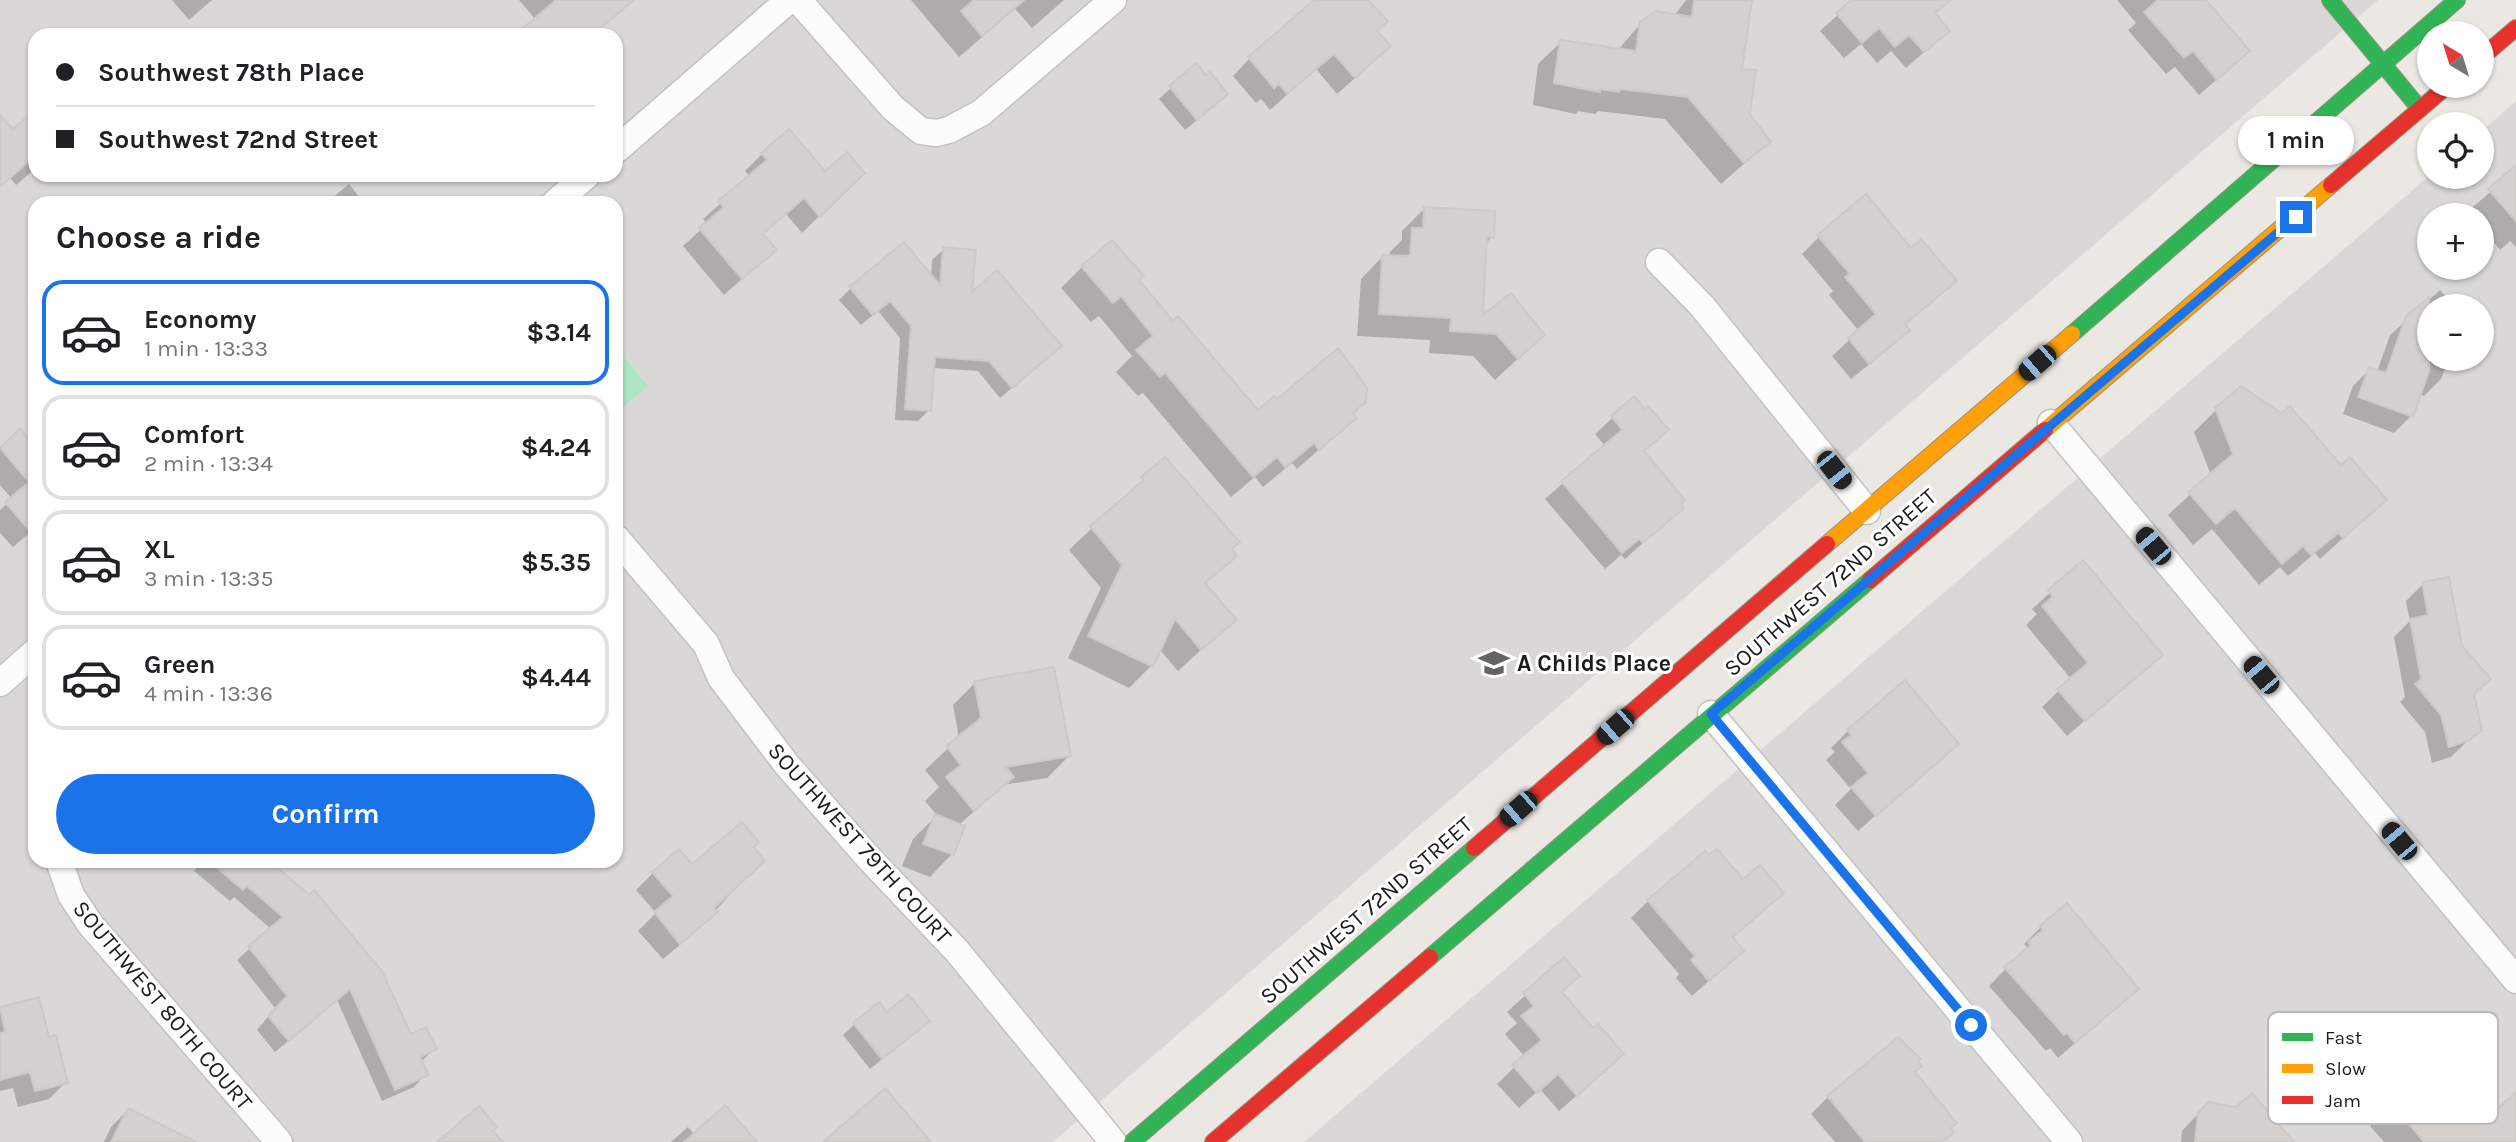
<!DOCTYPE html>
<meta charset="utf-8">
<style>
body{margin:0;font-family:Karla,sans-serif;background:#f2f2f2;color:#202124;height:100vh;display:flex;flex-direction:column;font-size:26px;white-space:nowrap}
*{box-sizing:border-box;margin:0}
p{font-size:23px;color:#757577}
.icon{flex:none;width:38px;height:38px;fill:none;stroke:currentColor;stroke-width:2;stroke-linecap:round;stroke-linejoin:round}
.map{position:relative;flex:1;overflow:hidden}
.drawer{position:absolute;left:28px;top:196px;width:595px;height:672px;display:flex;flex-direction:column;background:#fff;border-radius:21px;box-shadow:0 2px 5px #0004}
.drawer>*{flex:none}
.banner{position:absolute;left:28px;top:28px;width:595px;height:154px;border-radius:21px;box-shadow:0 2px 5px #0004;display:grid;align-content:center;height:154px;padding:0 28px;background:#fff}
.needle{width:46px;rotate:322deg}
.buttons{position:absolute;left:2417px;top:21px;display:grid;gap:14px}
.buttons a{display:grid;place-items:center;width:77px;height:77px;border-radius:50%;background:#fff;box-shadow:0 2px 5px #0004;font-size:35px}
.end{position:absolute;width:32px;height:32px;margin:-16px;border:9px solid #1a73e8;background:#fff;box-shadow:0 0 0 4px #fff}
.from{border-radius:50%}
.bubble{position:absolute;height:49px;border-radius:24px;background:#fff;box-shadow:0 2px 5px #0004;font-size:23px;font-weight:700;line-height:49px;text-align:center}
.car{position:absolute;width:21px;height:42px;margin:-21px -10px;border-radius:9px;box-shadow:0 0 5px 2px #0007;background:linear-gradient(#222 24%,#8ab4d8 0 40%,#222 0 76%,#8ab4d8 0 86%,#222 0)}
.banner b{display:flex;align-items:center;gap:24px;height:66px;font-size:26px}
.banner b+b{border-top:2px solid #e0e0e0}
.banner i{width:18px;height:18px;background:#202124}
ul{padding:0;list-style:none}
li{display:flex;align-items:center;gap:21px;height:105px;margin:0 14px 10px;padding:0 14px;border:4px solid #e0e0e0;border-radius:21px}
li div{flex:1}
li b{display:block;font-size:26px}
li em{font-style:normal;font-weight:700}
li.on{border-color:#1a73e8}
li>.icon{width:63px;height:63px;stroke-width:1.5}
h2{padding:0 28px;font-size:32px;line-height:84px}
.button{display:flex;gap:14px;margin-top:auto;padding:14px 28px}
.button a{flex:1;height:80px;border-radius:42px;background:#1a73e8;color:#fff;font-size:28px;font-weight:700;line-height:80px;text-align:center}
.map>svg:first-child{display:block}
.residential{fill:#dad8d6;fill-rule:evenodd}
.pitch{fill:#ace5c6}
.shadow{fill:#0003}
.building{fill:#d3d0cd;stroke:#cec9c5;stroke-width:2}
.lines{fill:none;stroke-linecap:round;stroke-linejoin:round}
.street-casing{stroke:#c3c2c0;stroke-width:29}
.fast-casing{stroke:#96947c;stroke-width:18}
.slow-casing{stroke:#96947c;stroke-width:18}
.jam-casing{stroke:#96947c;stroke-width:18}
.street{stroke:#fcfcfb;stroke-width:26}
.fast{stroke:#30b455;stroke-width:16}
.slow{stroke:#ff9f0a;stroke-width:16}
.jam{stroke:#e5322d;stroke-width:16}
.route{stroke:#1a73e8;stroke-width:9}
.labels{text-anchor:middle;stroke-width:6;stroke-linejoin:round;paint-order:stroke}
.street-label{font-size:23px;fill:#1c1c1c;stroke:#fff}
.poi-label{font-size:23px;font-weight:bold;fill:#1c1c1c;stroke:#fff;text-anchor:start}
.key{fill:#fff;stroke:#bbb;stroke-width:2}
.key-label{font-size:19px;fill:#1c1c1c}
</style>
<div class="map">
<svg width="2516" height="1142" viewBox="0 0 2516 1142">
<rect width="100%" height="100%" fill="#ebe8e4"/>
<g class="residential">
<path d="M0,0H2378L1053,1142H0ZM35,35H616V175H35ZM35,203H616V861H35Z"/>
<path d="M2516,101V1142H1304L2429,176L2482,177V131ZM2429,215H2482V268H2429ZM2429,306H2482V359H2429Z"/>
</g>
<polygon class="pitch" points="616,348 648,386 616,413"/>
<g class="shadow">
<polygon points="172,0 212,0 189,20"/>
<polygon points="519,0 634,0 593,35 518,35 536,20"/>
<polygon points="911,0 1064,0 1032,28 1015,9 959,57"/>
<polygon points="1331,0 1366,0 1376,31 1372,63 1337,94 1316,69 1270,110 1261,99 1256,103 1233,76 1249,59"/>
<polygon points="1686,0 1750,0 1740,70 1748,114 1769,142 1721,184 1665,119 1598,111 1595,114 1578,111 1576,114 1533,105 1538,64 1561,42 1618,50 1641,23 1674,16"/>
<polygon points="1854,0 1933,0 1933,14 1948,31 1906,68 1891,51 1877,63 1861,44 1844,58 1820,31"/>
<polygon points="2117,0 2204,0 2230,68 2199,95 2175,67 2166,74 2128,30 2136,23"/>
<polygon points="1196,65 1215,105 1185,130 1159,99"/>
<polygon points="35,112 35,169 16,185 10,178 0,187 0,134 13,132"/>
<polygon points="762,154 825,174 863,173 802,233 786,214 762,235 774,250 724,295 683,246 707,224 703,219 750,177 745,171"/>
<polygon points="2516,170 2516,247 2510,241 2500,250 2482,228 2482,215 2470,215 2467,212"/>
<polygon points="349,184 364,203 326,203"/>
<polygon points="1425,208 1492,237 1485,244 1481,319 1543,335 1495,380 1473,356 1429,353 1430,340 1357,336 1361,279 1383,256 1390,257 1390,252 1402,240 1402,231"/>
<polygon points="1819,237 1954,281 1904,326 1908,330 1891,347 1851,379 1832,356 1859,331 1829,295 1833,291 1802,254"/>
<polygon points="944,249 970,296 1048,357 1000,398 978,371 932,368 929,410 918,421 895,420 900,338 878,311 861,325 839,300 850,289 931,277 932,260"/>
<polygon points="1082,267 1137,281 1258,413 1351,414 1355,418 1297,469 1292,463 1263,487 1255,477 1231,497 1143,393 1138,396 1116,372 1132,356 1099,316 1091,322 1061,288"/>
<polygon points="2440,290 2453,306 2429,306 2429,359 2449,359 2441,379 2424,396 2420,394 2411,416 2394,433 2343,414 2353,386 2370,369 2377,372 2390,335"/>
<polygon points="1634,398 1666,430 1643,452 1682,508 1625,559 1621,555 1605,569 1545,499 1605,446 1595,434"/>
<polygon points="2216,410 2340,468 2385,500 2320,559 2315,553 2288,576 2280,567 2259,585 2212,529 2193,545 2168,515 2211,475 2194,432"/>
<polygon points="20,431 35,449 35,528 13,547 0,533 0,510 12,499 0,485 0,448"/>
<polygon points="1165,459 1235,555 1204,585 1234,620 1178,671 1159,649 1151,666 1129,688 1068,658 1101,588 1069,550"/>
<polygon points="2083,563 2160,655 2067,736 2042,707 2071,679 2026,625 2037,614 2032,609"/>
<polygon points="2423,584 2473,695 2480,729 2451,757 2432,763 2425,732 2400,702 2405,697 2394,637 2410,621 2406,601"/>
<polygon points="975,683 1069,756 1047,778 1003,785 959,825 952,854 930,877 902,866 913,839 937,815 925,801 939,787 925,770 959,738 953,705"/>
<polygon points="1848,731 1957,744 1858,831 1835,805 1851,789 1826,760 1835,752 1831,748"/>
<polygon points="1709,858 1743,882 1781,893 1731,939 1742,951 1692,996 1676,978 1679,974 1631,918 1648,901"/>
<polygon points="192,861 266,861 410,1036 434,1049 421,1062 426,1074 414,1087 382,1101 337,1000 275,1052 257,1030 275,1008 237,960 271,929 234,897 230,901 194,871 198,866"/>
<polygon points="653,873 735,889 699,929 663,959 638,931 656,913 636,890"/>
<polygon points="2041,927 2137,989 2058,1058 2050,1048 2046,1051 1989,986 2027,947 2024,944"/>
<polygon points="1564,960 1560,993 1605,1071 1559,1111 1540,1089 1519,1108 1497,1084 1525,1057 1505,1034 1517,1023 1507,1012"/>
<polygon points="38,999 48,1039 66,1082 49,1099 18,1107 13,1088 0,1091 0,1009"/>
<polygon points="887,1014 916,1032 870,1069 843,1035 855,1024"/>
<polygon points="1914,1072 1949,1129 1941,1142 1835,1142 1811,1114 1828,1097"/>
<polygon points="2417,1083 2429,1098 2494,1113 2516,1095 2516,1142 2384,1142 2370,1126"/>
<polygon points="128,1110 177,1142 104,1142 111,1127"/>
<polygon points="2199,1113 2292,1142 2181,1142 2182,1131"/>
<polygon points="688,1127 695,1135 755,1142 671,1142"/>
</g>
<g class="building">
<polygon points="556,0 634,0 592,35 515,35"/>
<polygon points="974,0 1024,0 982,36 961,11"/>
<polygon points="1314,0 1368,0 1388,21 1377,31 1391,46 1355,78 1334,54 1287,94 1279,84 1274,88 1248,57"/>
<polygon points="1694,0 1752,0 1742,69 1756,70 1750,114 1771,142 1744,163 1688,97 1620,89 1619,92 1600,89 1600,92 1554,83 1560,40 1636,51 1640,22 1656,11 1692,17"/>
<polygon points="1851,0 1951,0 1935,13 1950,31 1924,52 1909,35 1895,47 1879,28 1862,43 1836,13"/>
<polygon points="2158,0 2206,0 2250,51 2217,80 2193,51 2184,58 2144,12"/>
<polygon points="1196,63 1206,75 1210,72 1228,94 1197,120 1169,86"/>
<polygon points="35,110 35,156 0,187 0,115 13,129"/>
<polygon points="789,129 825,171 847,152 865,173 820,217 804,198 763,234 777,250 742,279 699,228 724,207 718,201 767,160 761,153"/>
<polygon points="2516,165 2516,221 2488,189"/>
<polygon points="1866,194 1911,248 1921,239 1957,281 1905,324 1910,330 1869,364 1848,338 1876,314 1845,277 1850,274 1817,235"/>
<polygon points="1424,207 1495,211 1494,238 1487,237 1483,315 1511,293 1545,335 1518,359 1496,334 1450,331 1451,318 1379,314 1382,255 1410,256 1412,228 1423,228"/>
<polygon points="1112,240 1144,276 1139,280 1173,321 1178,316 1258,410 1274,396 1277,399 1338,348 1367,387 1366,402 1353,413 1357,418 1319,450 1314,443 1285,467 1277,457 1253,477 1165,373 1160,377 1136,350 1153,336 1121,296 1113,303 1081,266"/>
<polygon points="904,242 940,285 943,247 976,250 972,292 997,270 1062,346 1012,388 989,361 935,357 931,411 905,409 911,326 890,301 873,315 849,287"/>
<polygon points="2429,297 2429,371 2413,417 2358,397 2369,367 2386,373 2406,316"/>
<polygon points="2241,386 2281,413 2290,406 2341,465 2350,457 2387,500 2343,538 2338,533 2311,555 2303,546 2282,564 2235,508 2216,524 2188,492 2233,454 2215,408"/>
<polygon points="1634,396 1645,409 1648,406 1669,430 1644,451 1685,500 1681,504 1684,508 1643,543 1639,539 1622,553 1561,481 1622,430 1611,416"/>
<polygon points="20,428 35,446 35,537 5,502 29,482 0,448"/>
<polygon points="1165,457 1240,542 1232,549 1237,556 1205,583 1237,620 1201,650 1175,619 1153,667 1088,636 1122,565 1090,526 1144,480 1141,477"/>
<polygon points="2083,560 2163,655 2085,721 2057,689 2088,663 2042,606 2053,597 2048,590"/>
<polygon points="2449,577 2462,646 2491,679 2474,694 2482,730 2470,740 2449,747 2441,715 2415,684 2421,679 2410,619 2428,615 2422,582"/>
<polygon points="1054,667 1071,756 1006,767 1014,777 974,811 946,777 961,765 946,746 981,718 974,681"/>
<polygon points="1905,680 1959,744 1876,816 1851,787 1868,773 1842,742 1851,735 1847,730"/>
<polygon points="935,814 965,826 954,855 923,844"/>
<polygon points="742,822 759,842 754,847 765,861 714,908 718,912 680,944 654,912 673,896 652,872 679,849 692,864"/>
<polygon points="1717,849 1743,879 1760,865 1784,893 1733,937 1744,951 1709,981 1691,960 1695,956 1647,900 1705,851 1709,855"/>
<polygon points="209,861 270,861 309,895 314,890 382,971 411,1034 426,1027 437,1049 420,1057 429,1075 395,1090 350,989 289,1041 268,1016 287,996 248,946 283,917 247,886 243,890"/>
<polygon points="2067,903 2139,989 2075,1043 2067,1033 2064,1035 2004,967 2031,945 2028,942 2043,930 2040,926"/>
<polygon points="1564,957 1580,976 1562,992 1593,1028 1598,1024 1624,1054 1577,1096 1558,1074 1537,1093 1512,1065 1542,1040 1521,1016 1534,1006 1523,993"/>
<polygon points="908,994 930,1021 882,1059 853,1023 879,1002 887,1012"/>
<polygon points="39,997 49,1037 56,1035 68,1083 35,1091 30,1072 0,1080 0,1033 5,1032 0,1007"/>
<polygon points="1898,1037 1921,1059 1918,1061 1922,1066 1915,1072 1957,1123 1951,1128 1954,1132 1942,1142 1865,1142 1827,1096"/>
<polygon points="2461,1069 2495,1111 2516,1092 2516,1142 2424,1142 2391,1102 2417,1081 2429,1096"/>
<polygon points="885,1088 931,1142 823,1142"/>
<polygon points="2252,1093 2294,1142 2195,1142 2198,1112 2209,1102 2236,1107"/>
<polygon points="725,1105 757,1142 684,1142"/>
<polygon points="479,1106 497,1127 493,1131 503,1142 437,1142"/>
<polygon points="128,1108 196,1142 111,1142"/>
</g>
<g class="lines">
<g class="street-casing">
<g id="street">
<polyline points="798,0 893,108 921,131 937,133 949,130 981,113 1113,0"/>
<polyline points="616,150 789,0"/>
<polyline points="555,203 587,175"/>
<polyline points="1659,262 1702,306 1867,511"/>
<polyline points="2051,423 2516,980"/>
<polyline points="616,538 706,644 721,678 787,765 867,856 957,951 1113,1142"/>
<polyline points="0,683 35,652"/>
<polyline points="1711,714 2069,1142"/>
<polyline points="59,861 71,895 90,924 279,1142"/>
</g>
</g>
<g class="fast-casing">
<g id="fast">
<polyline points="2330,0 2420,109"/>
<polyline points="2072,334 2457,0"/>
<polyline points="1430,957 1870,580"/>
<polyline points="1132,1142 1474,848"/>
</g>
</g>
<g class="slow-casing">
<g id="slow">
<polyline points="2045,430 2331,185"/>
<polyline points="1827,544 2072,334"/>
</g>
</g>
<g class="jam-casing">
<g id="jam">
<polyline points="2482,57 2516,28"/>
<polyline points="2331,185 2447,86"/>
<polyline points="1870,580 2045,430"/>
<polyline points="1474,848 1827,544"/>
<polyline points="1213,1142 1430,957"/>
</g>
</g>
<use href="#street" class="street"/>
<use href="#fast" class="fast"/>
<use href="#slow" class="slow"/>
<use href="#jam" class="jam"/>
</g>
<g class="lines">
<polyline class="route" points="1971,1025 1711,714 2296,217"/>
</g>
<defs>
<g id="school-bare" transform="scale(2.415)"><path d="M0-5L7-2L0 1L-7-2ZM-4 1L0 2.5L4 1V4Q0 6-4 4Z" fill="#646362" stroke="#fff" stroke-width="2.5" paint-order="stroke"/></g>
</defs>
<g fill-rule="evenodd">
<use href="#school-bare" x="1494" y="663"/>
</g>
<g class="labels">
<g class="street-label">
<text transform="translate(1830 582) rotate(-41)" y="8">SOUTHWEST 72ND STREET</text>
<text transform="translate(860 843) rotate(48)" y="8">SOUTHWEST 79TH COURT</text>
<text transform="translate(1366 910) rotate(-41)" y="8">SOUTHWEST 72ND STREET</text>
<text transform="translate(163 1005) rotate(50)" y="8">SOUTHWEST 80TH COURT</text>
</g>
<g class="poi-label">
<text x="1517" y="671">A Childs Place</text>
</g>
</g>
<rect x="2268" y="1012" width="230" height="112" rx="10" class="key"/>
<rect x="2282" y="1033" width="31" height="8" fill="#30b455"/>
<rect x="2282" y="1064" width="31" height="9" fill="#ff9f0a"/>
<rect x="2282" y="1096" width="31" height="8" fill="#e5322d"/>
<g class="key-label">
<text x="2325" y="1044">Fast</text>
<text x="2325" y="1075">Slow</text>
<text x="2325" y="1107">Jam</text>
</g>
</svg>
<div class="buttons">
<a><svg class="needle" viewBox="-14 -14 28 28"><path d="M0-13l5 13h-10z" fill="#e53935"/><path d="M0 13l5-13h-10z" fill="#757577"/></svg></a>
<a><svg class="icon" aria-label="locate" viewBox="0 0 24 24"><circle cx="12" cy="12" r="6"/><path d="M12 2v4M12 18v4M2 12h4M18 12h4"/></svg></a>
<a>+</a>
<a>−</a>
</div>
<i class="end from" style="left:1971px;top:1025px"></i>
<i class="end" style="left:2296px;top:217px"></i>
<div class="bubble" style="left:2238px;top:116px;width:116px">1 min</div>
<i class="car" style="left:2037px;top:363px;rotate:229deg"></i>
<i class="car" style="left:1834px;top:470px;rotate:142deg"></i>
<i class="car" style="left:2153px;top:546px;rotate:320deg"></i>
<i class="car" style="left:2261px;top:675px;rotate:320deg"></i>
<i class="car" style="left:1615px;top:727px;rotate:229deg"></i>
<i class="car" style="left:1518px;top:809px;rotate:229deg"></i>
<i class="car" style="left:2399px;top:841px;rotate:320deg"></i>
<div class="banner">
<b><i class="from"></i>Southwest 78th Place</b>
<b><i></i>Southwest 72nd Street</b>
</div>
<section class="drawer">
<h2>Choose a ride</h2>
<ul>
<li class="on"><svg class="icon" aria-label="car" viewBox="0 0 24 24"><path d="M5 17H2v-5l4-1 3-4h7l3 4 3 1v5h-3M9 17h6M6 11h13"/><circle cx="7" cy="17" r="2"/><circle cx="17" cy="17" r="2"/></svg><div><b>Economy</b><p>1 min · 13:33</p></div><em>$3.14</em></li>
<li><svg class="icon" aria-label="car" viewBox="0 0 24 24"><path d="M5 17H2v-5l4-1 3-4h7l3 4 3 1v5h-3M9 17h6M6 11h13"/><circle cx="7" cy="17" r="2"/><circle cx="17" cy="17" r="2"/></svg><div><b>Comfort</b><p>2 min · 13:34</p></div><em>$4.24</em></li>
<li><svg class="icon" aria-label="car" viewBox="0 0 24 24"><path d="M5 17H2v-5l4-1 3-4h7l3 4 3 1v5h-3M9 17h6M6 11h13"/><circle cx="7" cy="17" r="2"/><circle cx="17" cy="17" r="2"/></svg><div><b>XL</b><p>3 min · 13:35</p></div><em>$5.35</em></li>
<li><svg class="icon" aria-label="car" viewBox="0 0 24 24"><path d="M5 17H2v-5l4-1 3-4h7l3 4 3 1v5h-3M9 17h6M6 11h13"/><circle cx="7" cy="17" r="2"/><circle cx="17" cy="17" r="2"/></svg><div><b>Green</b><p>4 min · 13:36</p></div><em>$4.44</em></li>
</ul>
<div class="button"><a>Confirm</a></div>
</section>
</div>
